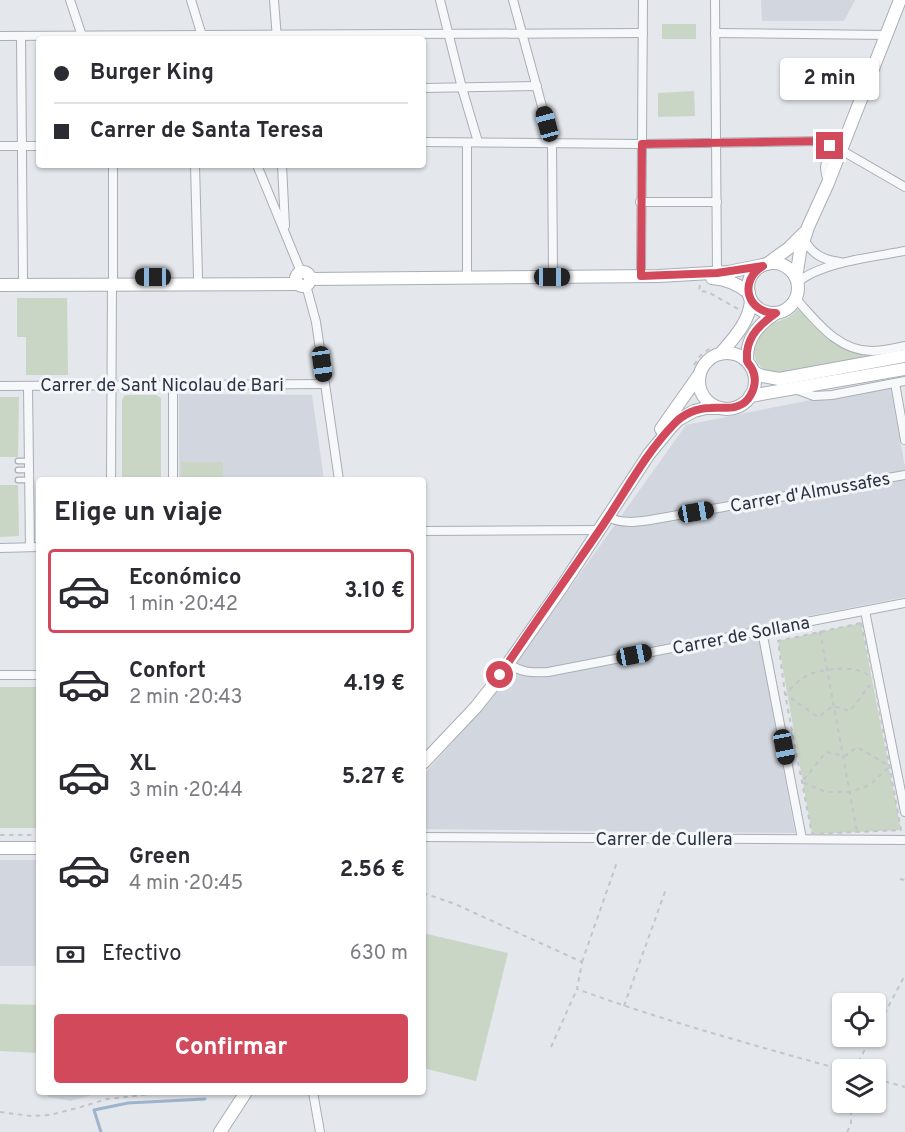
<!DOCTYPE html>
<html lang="es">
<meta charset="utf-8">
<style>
body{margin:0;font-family:Overpass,sans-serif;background:#f2f2f3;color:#2b2b33;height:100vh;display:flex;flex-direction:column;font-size:22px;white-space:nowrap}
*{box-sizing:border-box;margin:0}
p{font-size:20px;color:#7c7c81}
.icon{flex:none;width:33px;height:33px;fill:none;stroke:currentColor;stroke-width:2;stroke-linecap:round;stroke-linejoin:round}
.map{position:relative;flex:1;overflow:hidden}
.side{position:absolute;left:36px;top:477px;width:390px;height:618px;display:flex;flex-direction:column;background:#fff;border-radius:6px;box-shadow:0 2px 4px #0004}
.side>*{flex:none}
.top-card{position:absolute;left:36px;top:36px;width:390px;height:132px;border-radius:6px;box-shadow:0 2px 4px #0004;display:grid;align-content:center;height:132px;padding:0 18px;background:#fff}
.buttons{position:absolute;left:832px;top:993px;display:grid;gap:12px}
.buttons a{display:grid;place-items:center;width:54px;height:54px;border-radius:6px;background:#fff;box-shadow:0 2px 4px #0004;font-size:30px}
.end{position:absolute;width:27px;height:27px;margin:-14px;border:8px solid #d1495b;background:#fff;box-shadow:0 0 0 3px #fff}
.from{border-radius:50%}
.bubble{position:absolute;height:42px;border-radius:6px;background:#fff;box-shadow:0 2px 4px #0004;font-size:20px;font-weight:700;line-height:42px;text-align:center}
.car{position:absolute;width:18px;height:36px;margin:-18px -9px;border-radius:8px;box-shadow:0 0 4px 2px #0007;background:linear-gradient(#222 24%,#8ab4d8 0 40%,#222 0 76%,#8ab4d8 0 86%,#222 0)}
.top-card b{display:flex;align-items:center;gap:21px;height:57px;font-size:22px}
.top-card b+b{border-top:2px solid #e1e1e2}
.top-card i{width:15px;height:15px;background:#2b2b33}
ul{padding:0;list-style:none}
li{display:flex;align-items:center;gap:18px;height:84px;margin:0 12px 9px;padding:0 6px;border:3px solid transparent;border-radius:6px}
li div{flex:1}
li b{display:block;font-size:22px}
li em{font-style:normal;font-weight:700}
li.on{border-color:#d1495b}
li>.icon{width:54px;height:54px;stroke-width:1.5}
h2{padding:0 18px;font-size:27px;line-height:72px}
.pay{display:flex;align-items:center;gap:15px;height:66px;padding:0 18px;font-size:22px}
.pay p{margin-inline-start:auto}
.button{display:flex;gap:12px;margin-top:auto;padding:12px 18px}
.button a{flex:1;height:69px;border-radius:6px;background:#d1495b;color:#fff;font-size:24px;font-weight:700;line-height:69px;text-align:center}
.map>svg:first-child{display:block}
.built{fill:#d2d6de}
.green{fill:#c9d6c5}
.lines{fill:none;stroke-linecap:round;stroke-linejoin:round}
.stream{stroke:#9fb4cc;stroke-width:3}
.lane-casing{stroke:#a9aeb7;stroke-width:7}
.street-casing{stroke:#a9aeb7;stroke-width:10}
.secondary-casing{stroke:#a9aeb7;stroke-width:14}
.path{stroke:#c2c5cb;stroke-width:2;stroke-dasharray:4.5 4.5;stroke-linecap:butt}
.lane{stroke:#f7f8fa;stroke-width:4.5}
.street{stroke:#f7f8fa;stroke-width:8}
.secondary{stroke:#fff;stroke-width:12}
.route{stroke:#d1495b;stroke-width:8}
.labels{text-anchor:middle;stroke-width:6;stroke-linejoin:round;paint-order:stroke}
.street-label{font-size:18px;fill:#2b3445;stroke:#f4f6f9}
</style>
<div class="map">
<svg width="905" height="1132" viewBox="0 0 905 1132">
<rect width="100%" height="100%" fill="#e4e7ec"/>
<g class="built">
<polygon points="761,0 855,0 844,21 762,21"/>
<polygon points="890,384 905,467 905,597 757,626 795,833 423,829 423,775 487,704 686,425"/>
<polygon points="179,394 312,395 324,480 179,480"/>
<rect x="0" y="860" width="39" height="106"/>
<polygon points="48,1092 131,1092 100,1095 95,1094 71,1101 48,1097"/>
</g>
<g class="green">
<rect x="662" y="24" width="34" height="15"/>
<polygon points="694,91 695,116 658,117 658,93"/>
<polygon points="67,298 68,375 26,375 26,337 17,337 17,298"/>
<path d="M798,309L838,345L852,352L874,357L783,373C774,374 764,372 758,363C750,352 755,337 765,328C771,323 779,321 787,318C791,316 795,312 798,309Z"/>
<polygon points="127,395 156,395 161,398 161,480 122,480 122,400 124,396"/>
<polygon points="0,397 19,397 18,457 0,457"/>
<rect x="181" y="462" width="42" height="18"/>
<polygon points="0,485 18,485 19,536 0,537"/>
<polygon points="861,623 901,830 812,834 778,641"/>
<rect x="0" y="687" width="39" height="141"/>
<polygon points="423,933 508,953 476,1081 423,1068"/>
<polygon points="0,1004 39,1005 39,1053 0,1051"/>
</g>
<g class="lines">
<polyline class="stream" points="101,1132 94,1110 128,1103 205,1099"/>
<g class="lane-casing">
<g id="lane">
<polyline points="18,461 29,461"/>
<polyline points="18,470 29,470"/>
<polyline points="18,480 29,480"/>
</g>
</g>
<g class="street-casing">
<g id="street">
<polyline points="70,0 83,39"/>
<polyline points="191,0 203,39"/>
<polyline points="274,0 277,39"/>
<polyline points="440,0 462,88 478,142"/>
<polyline points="513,0 552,143 553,277"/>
<polyline points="715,0 717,273"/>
<polyline points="715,33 886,35"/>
<polyline points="0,36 643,33"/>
<polyline points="21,36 23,278"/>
<polyline points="423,88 537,86"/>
<path d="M423,142L642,144L822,141C838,148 826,156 825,167C825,172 827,178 828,183"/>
<polyline points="0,146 39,146"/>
<polyline points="841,150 905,187"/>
<polyline points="195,165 198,277"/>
<polyline points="257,165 301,272"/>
<polyline points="282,165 285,226"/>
<polyline points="640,202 717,202"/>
<path d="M804,238C811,254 823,260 840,262"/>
<polyline points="641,276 643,0"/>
<polyline points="113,277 113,165"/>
<polyline points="467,277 467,143"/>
<path d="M798,282C822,262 874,257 905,251"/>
<polyline points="306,285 316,322 339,480"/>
<path d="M796,299C817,322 838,351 872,351C883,351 894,348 905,346"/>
<polyline points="895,383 905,440"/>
<polyline points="173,385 173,480"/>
<polyline points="0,386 324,384"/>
<polyline points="28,386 30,547"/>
<polyline points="795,389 814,396 832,395 905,381"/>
<polyline points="111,480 112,285"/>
<path d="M608,517C622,524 635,522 650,520L905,475"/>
<polyline points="423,531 599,530"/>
<polyline points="0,548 39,547"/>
<polyline points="865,611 905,812"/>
<polyline points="762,631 802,839"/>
<path d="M508,663C521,673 533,673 548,672L905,603"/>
<polyline points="0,675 39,675"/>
<polyline points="423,837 905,840"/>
<polyline points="313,1092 320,1132"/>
</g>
</g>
<g class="secondary-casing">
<g id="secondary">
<circle cx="773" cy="288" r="25"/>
<polyline points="767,264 789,248 804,233"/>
<circle cx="303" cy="279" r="7"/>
<path d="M712,278C726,279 737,283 749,293"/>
<polyline points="796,278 800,252 808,227 828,183 900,0"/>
<polyline points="310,279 659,276 728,272 763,265"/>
<polyline points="0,285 298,284"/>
<circle cx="727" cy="381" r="28"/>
<path d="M721,353C734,338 750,321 751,300"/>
<path d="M747,361C746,338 758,325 776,313"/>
<polyline points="754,372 762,376 779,379 905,356"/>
<polyline points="750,396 905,369"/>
<polyline points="661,429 699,375"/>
<polyline points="423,763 476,707 491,688 563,585 649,454 672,426 678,420 694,411 706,408 720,408"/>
<polyline points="0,848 39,848"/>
<polyline points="220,1132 246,1092"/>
</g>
</g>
<g class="path">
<polyline points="700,285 699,291 708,292 738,309 738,311"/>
<polyline points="694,365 700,356 710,348"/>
<polygon points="861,623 874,680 901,830 812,834 785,694 778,641"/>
<polyline points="820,631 857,832"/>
<path d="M868,675C855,665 823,668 808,675C799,680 792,687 785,694L818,717L833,706L850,711L870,685"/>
<polyline points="886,764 857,747 845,756 826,752 802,782 826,792 850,792 870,785 888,768"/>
<polyline points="0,835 39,835"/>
<polyline points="900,879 905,880"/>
<path d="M423,893L455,904L582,962L577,989C664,1021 753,1045 843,1070"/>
<polyline points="582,962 617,862"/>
<polyline points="624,1006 666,889"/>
<polyline points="876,1030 905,975"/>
<polyline points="551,1047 577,989"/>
<polyline points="854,1070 872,1036"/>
<polyline points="876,1079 905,1087"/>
<polyline points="0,1112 31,1116 50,1115 81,1107 107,1099 169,1092"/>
<polyline points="847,1132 851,1125 851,1102"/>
</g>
<use href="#lane" class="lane"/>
<use href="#street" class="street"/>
<use href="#secondary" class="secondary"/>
</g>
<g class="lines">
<path class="route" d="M500,675C533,625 569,575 603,525C626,491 645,454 674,424C683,414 697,408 710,408C725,407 738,411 748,399C755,390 757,378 752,369C751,366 748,364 747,361C747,360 747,353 747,352C749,334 762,323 776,313C747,313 738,281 763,266L717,273L641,276L642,144L822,141L828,144L830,146"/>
</g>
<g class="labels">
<g class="street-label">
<text x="162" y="391">Carrer de Sant Nicolau de Bari</text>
<text transform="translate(810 492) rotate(-10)" y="6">Carrer d'Almussafes</text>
<text transform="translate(741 635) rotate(-11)" y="6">Carrer de Sollana</text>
<text x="664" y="845">Carrer de Cullera</text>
</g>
</g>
</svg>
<div class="buttons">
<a><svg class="icon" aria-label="locate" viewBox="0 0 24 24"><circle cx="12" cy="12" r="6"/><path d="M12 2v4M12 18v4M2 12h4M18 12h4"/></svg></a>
<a><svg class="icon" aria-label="layers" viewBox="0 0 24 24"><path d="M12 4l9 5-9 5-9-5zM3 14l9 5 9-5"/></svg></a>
</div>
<i class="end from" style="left:500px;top:675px"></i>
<i class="end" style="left:830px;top:146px"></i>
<div class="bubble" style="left:780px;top:58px;width:99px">2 min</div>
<i class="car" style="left:547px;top:124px;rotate:345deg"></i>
<i class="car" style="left:153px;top:277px;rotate:270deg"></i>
<i class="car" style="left:552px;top:277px;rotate:90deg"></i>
<i class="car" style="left:322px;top:364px;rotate:172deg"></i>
<i class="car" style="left:696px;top:512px;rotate:80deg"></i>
<i class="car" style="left:634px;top:655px;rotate:79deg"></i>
<i class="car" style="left:784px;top:747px;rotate:169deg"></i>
<div class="top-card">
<b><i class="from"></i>Burger King</b>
<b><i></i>Carrer de Santa Teresa</b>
</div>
<section class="side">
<h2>Elige un viaje</h2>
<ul>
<li class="on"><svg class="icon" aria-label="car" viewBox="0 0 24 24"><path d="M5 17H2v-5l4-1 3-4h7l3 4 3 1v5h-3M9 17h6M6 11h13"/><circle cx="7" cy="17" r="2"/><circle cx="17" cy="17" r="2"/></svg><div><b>Económico</b><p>1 min · 20:42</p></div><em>3.10 €</em></li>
<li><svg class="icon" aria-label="car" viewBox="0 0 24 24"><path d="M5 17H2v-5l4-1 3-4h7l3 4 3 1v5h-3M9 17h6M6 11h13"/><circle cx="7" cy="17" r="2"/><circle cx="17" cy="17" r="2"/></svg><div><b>Confort</b><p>2 min · 20:43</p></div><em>4.19 €</em></li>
<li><svg class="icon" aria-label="car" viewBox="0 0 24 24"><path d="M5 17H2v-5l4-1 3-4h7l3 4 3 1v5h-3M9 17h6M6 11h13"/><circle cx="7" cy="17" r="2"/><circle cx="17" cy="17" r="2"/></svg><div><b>XL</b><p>3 min · 20:44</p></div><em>5.27 €</em></li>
<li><svg class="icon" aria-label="car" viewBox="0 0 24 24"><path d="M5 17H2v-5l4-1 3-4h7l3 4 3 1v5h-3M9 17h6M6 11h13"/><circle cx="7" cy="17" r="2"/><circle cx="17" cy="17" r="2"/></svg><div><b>Green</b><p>4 min · 20:45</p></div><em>2.56 €</em></li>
</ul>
<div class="pay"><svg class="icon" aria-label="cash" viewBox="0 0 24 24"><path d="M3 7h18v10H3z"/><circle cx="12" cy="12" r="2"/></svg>Efectivo<p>630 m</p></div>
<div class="button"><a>Confirmar</a></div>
</section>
</div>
